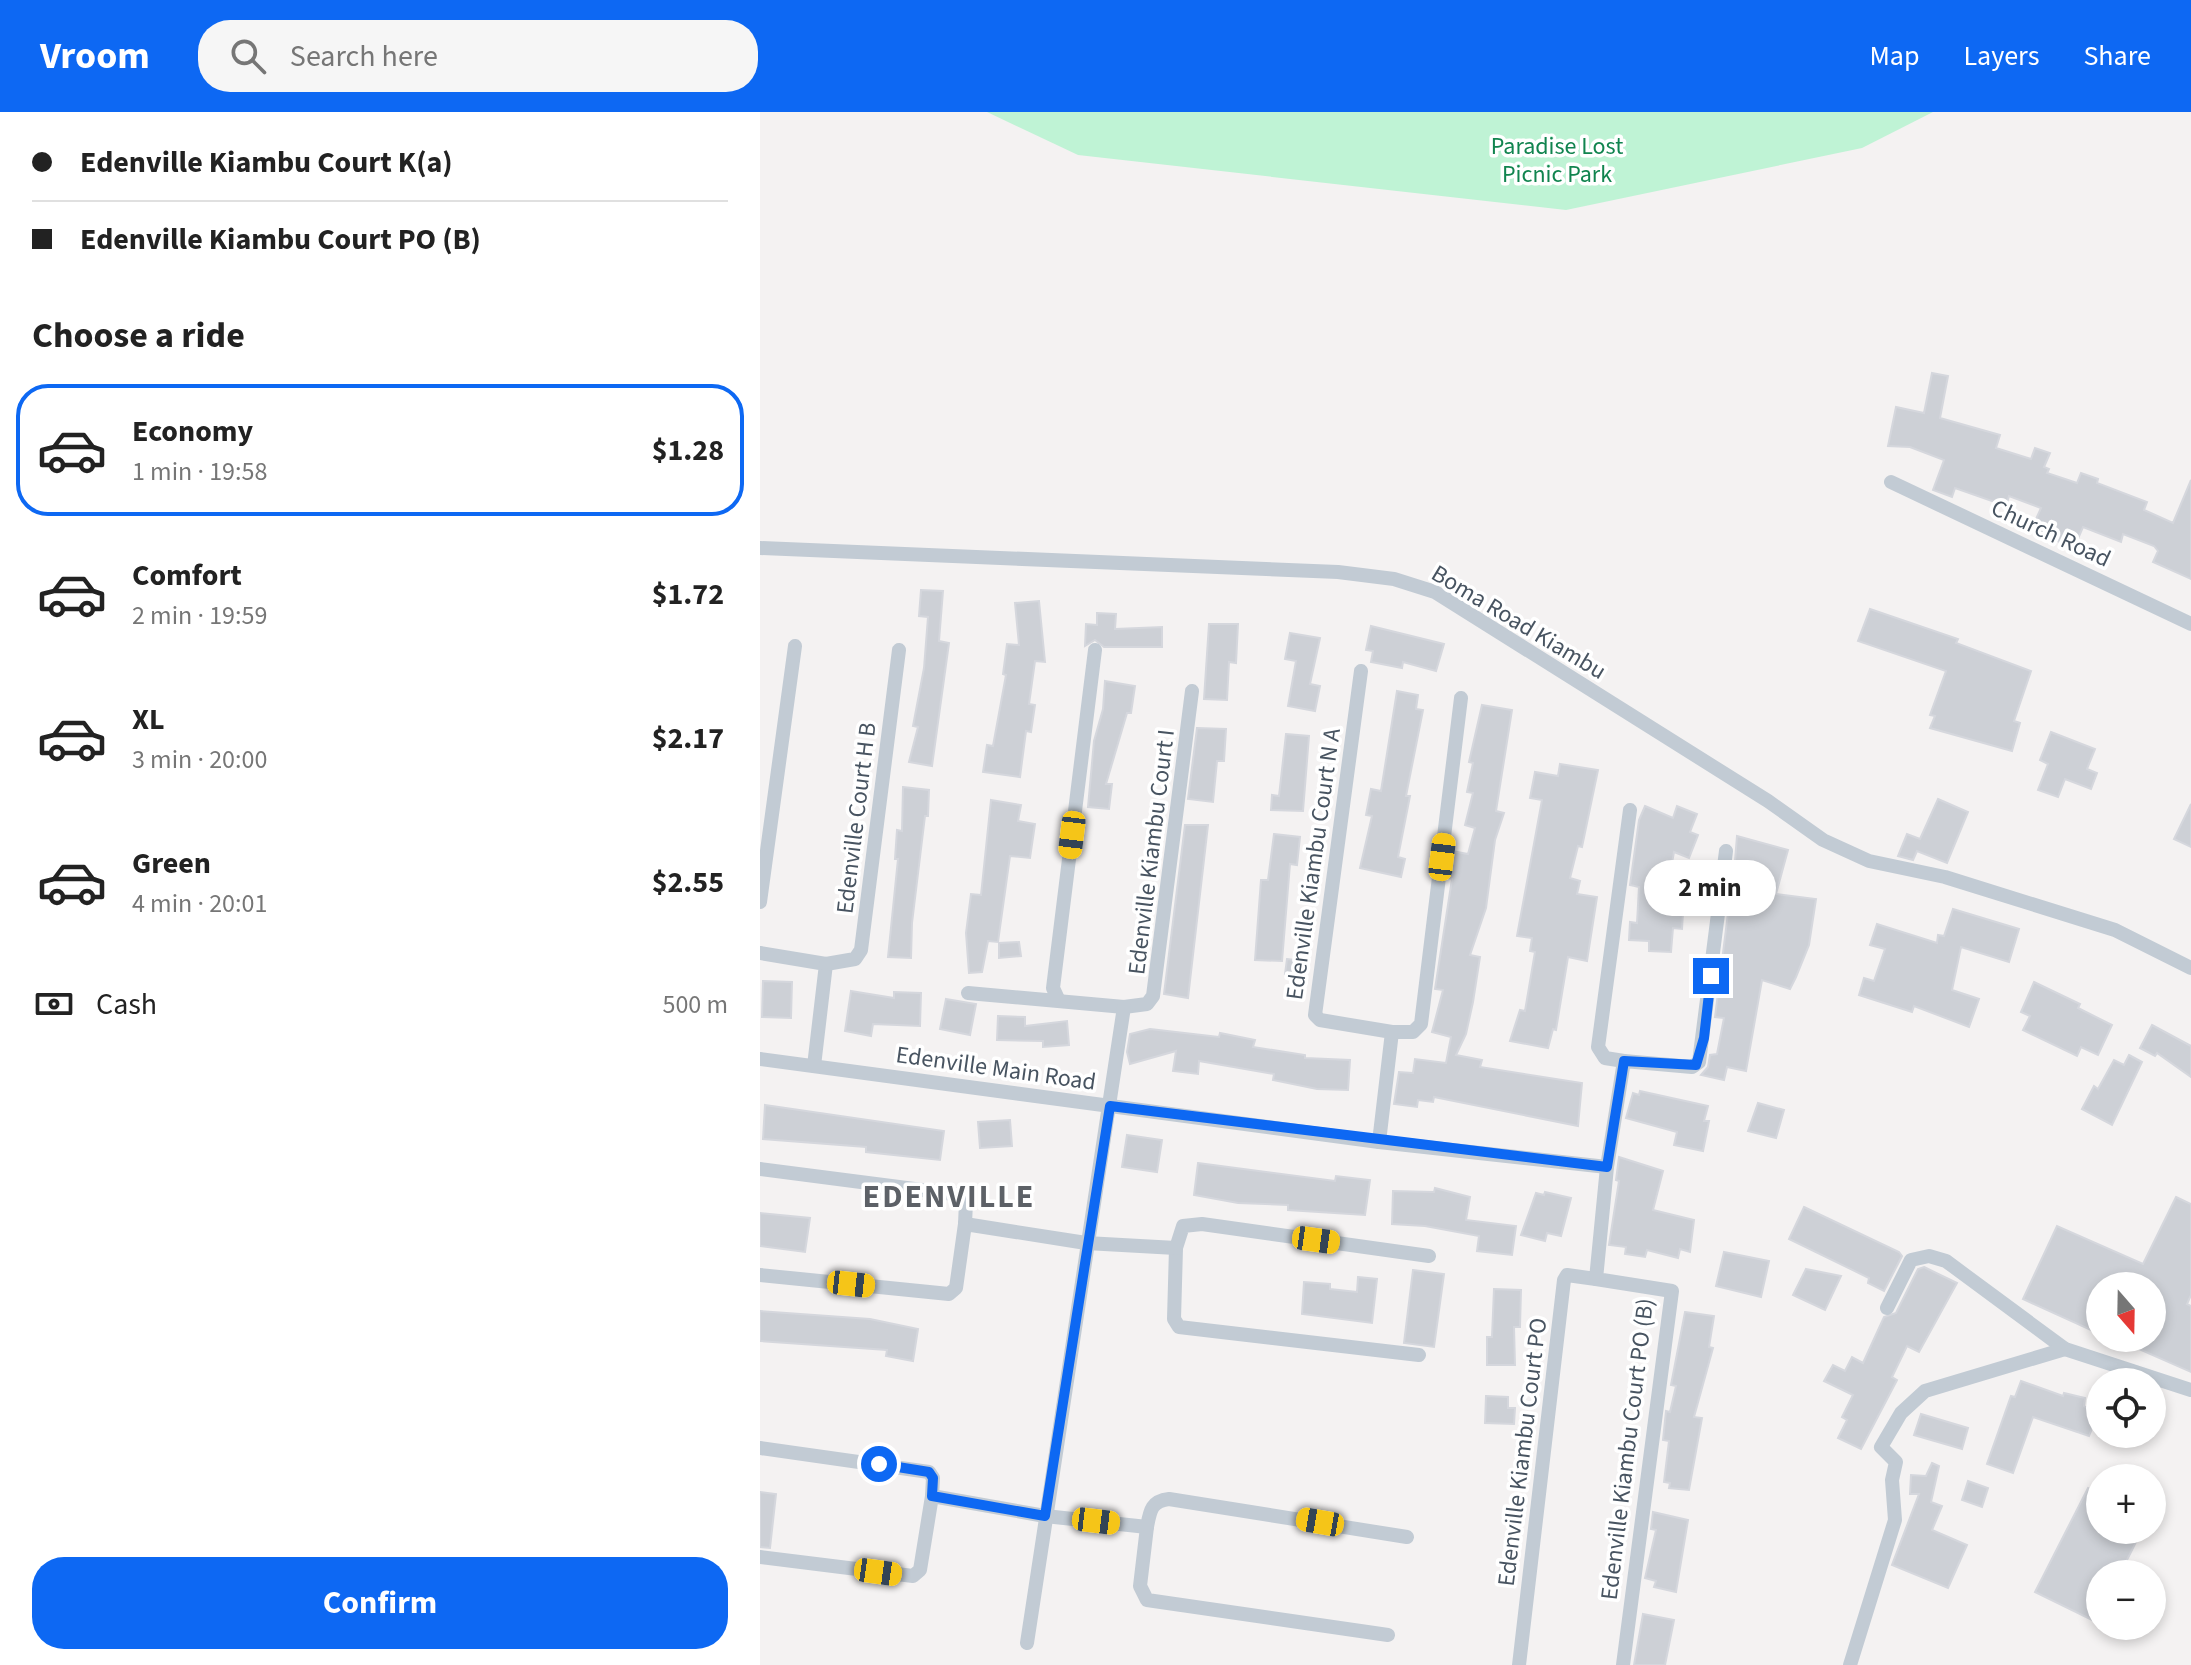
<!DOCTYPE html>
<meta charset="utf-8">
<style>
body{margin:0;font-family:"Source Sans 3",sans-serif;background:#f6f6f6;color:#222;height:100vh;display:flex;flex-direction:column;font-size:30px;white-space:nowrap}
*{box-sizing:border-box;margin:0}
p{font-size:26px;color:#767676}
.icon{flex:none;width:44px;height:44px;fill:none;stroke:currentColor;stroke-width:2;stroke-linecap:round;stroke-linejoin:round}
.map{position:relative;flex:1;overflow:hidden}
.drawer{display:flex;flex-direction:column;background:#fff;width:760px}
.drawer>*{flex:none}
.hud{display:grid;align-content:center;height:176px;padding:0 32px;background:#fff}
.needle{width:52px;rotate:160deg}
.buttons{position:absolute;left:1326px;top:1160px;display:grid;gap:16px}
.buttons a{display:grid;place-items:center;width:80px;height:80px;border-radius:50%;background:#fff;box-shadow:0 4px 12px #0003;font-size:40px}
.end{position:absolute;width:36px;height:36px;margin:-18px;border:10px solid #0d68f3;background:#fff;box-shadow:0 0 0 4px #fff}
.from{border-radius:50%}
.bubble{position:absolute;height:56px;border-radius:28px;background:#fff;box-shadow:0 4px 12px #0003;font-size:26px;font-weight:700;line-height:56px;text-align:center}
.car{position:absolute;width:24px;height:48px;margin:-24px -12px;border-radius:10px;box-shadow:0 0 6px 2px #0007;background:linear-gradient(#f5c518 24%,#345 0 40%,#f5c518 0 76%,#345 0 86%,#f5c518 0)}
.hud b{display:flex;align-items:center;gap:28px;height:76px;font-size:30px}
.hud b+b{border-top:2px solid #e0e0e0}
.hud i{width:20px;height:20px;background:#222}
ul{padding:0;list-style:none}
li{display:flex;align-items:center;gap:24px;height:132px;margin:0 16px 12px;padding:0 16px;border:4px solid transparent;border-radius:32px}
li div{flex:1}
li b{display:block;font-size:30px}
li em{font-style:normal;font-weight:700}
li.on{border-color:#0d68f3}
li>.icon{width:72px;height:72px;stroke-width:1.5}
h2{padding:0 32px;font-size:36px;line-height:96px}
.pay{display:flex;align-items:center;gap:20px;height:88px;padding:0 32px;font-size:30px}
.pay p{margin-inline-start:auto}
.button{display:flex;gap:16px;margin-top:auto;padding:16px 32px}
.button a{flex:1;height:92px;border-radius:32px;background:#0d68f3;color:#fff;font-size:32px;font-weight:700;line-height:92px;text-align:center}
header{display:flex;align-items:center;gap:48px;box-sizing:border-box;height:112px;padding:0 40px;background:#0d68f3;color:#fff}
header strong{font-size:38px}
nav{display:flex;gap:44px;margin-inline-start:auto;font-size:28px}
.search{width:560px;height:72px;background:#f6f6f6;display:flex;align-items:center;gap:20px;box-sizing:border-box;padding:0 28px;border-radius:32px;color:#767676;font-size:30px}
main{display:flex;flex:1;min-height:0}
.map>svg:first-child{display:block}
.green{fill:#bff3d5}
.building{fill:#cdd0d6;stroke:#d5d7dd;stroke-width:2}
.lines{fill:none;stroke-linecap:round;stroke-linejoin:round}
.minor{stroke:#c2cbd4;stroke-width:14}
.route{stroke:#0d68f3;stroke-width:10}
.labels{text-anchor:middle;stroke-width:7;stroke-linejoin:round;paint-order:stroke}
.park-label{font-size:24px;fill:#11844f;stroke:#fff}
.street-label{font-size:24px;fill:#485461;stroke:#fff}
.district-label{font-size:32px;font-weight:bold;letter-spacing:2px;fill:#5d6167;stroke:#fff}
</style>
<header>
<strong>Vroom</strong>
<div class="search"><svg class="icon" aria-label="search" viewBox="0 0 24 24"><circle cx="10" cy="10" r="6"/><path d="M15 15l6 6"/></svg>Search here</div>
<nav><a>Map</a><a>Layers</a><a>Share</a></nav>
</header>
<main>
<section class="drawer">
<div class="hud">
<b><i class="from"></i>Edenville Kiambu Court K(a)</b>
<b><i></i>Edenville Kiambu Court PO (B)</b>
</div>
<h2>Choose a ride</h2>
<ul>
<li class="on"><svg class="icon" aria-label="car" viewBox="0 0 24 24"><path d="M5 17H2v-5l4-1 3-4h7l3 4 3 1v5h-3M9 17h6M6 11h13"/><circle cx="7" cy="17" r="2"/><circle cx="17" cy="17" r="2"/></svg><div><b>Economy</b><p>1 min · 19:58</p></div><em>$1.28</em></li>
<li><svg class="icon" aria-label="car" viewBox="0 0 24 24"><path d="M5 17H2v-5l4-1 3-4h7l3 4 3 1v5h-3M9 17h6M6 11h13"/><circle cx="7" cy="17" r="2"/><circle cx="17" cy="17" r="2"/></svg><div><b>Comfort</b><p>2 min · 19:59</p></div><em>$1.72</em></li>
<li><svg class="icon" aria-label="car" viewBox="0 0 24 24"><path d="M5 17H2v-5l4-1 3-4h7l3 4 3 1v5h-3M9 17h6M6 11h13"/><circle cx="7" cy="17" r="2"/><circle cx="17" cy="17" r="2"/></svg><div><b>XL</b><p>3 min · 20:00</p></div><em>$2.17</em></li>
<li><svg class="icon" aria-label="car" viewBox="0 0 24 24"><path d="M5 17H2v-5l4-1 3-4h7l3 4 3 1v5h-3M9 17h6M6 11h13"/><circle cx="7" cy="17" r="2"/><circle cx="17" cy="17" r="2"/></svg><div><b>Green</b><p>4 min · 20:01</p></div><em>$2.55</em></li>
</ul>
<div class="pay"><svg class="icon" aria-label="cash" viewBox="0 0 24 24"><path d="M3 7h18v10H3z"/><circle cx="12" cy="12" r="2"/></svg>Cash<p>500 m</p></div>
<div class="button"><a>Confirm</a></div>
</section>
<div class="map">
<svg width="1431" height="1553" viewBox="0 0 1431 1553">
<rect width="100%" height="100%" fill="#f4f2f2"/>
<polygon class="green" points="227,0 1173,0 1102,36 806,98 318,43"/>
<g class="building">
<polygon points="1172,261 1188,264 1180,306 1240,323 1236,336 1271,347 1275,336 1290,341 1284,355 1289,357 1287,361 1317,371 1321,361 1338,367 1337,371 1387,390 1384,398 1413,411 1431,368 1431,467 1393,450 1398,439 1394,434 1363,422 1361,430 1323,415 1314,436 1271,418 1281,396 1249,384 1246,394 1195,376 1192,385 1173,378 1184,348 1150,335 1128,334 1136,295 1164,301"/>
<polygon points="161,478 183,479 179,529 189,531 172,654 149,650 158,615 153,614 164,556 168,505 159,504"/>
<polygon points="279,489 285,550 275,549 269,592 275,593 271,620 266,619 260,665 223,660 227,633 233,634 246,563 243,562 247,532 259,533 255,491"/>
<polygon points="1110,497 1198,527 1196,531 1271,559 1254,609 1260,611 1252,639 1170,616 1175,604 1170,603 1186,559 1098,529"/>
<polygon points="337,501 356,502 355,517 402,515 402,535 344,535 335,528 325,534 326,512 337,513"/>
<polygon points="449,512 478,512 476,551 469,550 467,588 444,587"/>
<polygon points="611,514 684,532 676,559 643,550 642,556 611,550 613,539 606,538"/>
<polygon points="530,521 560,526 550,572 560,574 555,599 528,594 536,549 525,547"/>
<polygon points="345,569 375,574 371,601 367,601 346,672 352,672 349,697 328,695 334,629 343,597"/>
<polygon points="637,579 658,583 656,597 663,598 646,684 650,684 638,745 645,747 641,765 600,756 612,704 606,703 611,677 621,679"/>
<polygon points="722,593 752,598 736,699 744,701 735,728 726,796 710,843 720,845 713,890 706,922 696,943 722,948 720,955 822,971 818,1014 674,985 673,990 658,988 657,995 634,992 639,960 653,961 655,947 686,951 691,925 672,920 683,878 675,877 692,767 689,766 692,739 708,742 715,716 705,713 713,681 707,680 713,651 709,650"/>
<polygon points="437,616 466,617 464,649 457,649 453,690 428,687"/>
<polygon points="1291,620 1335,637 1327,657 1337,661 1331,677 1305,667 1298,685 1278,678 1288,652 1280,648"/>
<polygon points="526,622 549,624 543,699 511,698 512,683 519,684"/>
<polygon points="800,652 838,658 822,735 818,734 810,766 820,769 817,782 837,785 827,849 808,845 796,918 793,917 788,936 750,929 760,898 765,899 775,840 770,839 772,826 757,824 782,688 770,686 775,660 798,664"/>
<polygon points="143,675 169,678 168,704 165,704 152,811 151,846 128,845 138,747 135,747 137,718 142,719"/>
<polygon points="1178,687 1208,700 1187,751 1157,739 1153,748 1138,744 1147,722 1160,727"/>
<polygon points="231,688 261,693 258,709 275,712 270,746 250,744 238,830 228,829 222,860 209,861 206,821 211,782 221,783"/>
<polygon points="1431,692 1431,735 1414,727"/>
<polygon points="885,694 913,706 917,694 937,702 930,720 938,723 929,746 914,740 903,800 923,801 922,817 913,816 911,840 889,839 889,829 869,828 870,810 877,811 879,775 870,773 879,708"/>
<polygon points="425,713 448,713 428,886 404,882"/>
<polygon points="514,722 540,725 537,753 530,752 522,849 495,848 501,768 508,768"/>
<polygon points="977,724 1028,738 1016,782 1056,787 1049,833 1036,865 1030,877 1002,868 986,959 967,955 964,968 941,963 948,955 950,943 957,942 964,906 955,905 970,785 975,786 984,752 975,749"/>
<polygon points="1193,797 1259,817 1249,850 1201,835 1192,878 1219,887 1209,915 1154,894 1152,900 1099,883 1104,866 1114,869 1125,837 1110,833 1117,812 1177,831 1178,823 1184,824"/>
<polygon points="259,830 261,844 239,846 239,831"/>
<polygon points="527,847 543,849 542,863 525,862"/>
<polygon points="3,869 32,870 31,906 2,905"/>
<polygon points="1274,870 1320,892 1318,896 1352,913 1338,943 1321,935 1317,944 1263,918 1270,904 1261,900"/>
<polygon points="91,879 134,886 134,880 161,881 160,914 113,912 111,924 85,919"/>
<polygon points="186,887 216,892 210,923 180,917"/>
<polygon points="238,904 265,905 265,914 307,909 309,933 283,935 283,929 237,928"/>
<polygon points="1392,913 1431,934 1431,965 1397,941 1395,944 1380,936"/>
<polygon points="390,917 459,925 460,921 495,928 493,935 545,943 545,946 590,948 588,978 557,977 513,968 514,962 439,949 438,962 413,959 416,939 370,952 367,940 370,922"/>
<polygon points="1369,943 1382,950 1352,1013 1322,997 1334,974 1338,977 1354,948 1364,953"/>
<polygon points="880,979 948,994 944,1009 949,1009 943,1039 914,1033 917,1020 866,1006 873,981 879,983"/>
<polygon points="998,991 1024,998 1016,1026 988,1019"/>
<polygon points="5,993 184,1019 180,1048 106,1040 106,1035 3,1027"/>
<polygon points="250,1008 252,1034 220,1036 218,1010"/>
<polygon points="367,1023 402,1028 397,1060 362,1055"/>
<polygon points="859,1045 903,1059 893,1098 934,1108 930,1140 920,1137 918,1146 887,1138 885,1145 865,1142 866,1135 849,1133 859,1069 856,1068"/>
<polygon points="438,1051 575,1069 576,1064 610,1068 605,1103 528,1098 528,1093 478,1091 434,1083"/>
<polygon points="675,1076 710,1085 706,1108 756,1114 752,1143 717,1139 719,1124 665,1114 632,1112 633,1079 674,1080"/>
<polygon points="785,1080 811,1086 801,1124 787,1121 785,1129 761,1123 776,1081 784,1083"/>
<polygon points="1416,1085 1431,1092 1431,1183 1427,1192 1431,1194 1431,1260 1354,1226 1392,1226 1392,1174 1340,1174 1340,1203 1333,1219 1263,1187 1297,1114 1383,1152"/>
<polygon points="1044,1095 1139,1140 1142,1144 1124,1179 1108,1171 1109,1166 1029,1127"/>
<polygon points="0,1101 50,1106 45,1140 0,1134"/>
<polygon points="964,1140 1009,1149 1001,1185 956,1174"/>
<polygon points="1164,1155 1197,1171 1159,1240 1147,1234 1132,1265 1137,1268 1101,1337 1078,1326 1087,1308 1082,1305 1093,1283 1064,1269 1073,1253 1085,1259 1092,1245 1103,1251 1124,1205 1136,1201 1158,1157"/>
<polygon points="1046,1157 1081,1164 1065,1198 1033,1183"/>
<polygon points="653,1158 684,1162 674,1235 644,1231"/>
<polygon points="598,1165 617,1167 612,1211 542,1202 544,1170 570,1172 570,1177 597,1180"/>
<polygon points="734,1177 761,1178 760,1215 754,1215 755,1253 727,1253 727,1225 732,1225"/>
<polygon points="0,1199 110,1207 158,1217 153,1249 126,1244 127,1238 0,1229"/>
<polygon points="925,1200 954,1204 949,1235 953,1236 934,1305 942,1306 929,1378 909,1376 910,1371 904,1370 909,1329 903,1328 906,1299 910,1300 916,1274 911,1273"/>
<polygon points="1261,1269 1303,1284 1304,1281 1325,1286 1324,1294 1338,1302 1329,1324 1273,1305 1253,1361 1227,1352 1251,1284 1255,1285"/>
<polygon points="726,1284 748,1285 748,1296 755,1296 754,1312 725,1311"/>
<polygon points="1161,1302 1208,1316 1202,1337 1154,1323"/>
<polygon points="1172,1351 1179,1354 1171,1390 1182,1394 1172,1418 1207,1433 1188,1476 1132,1453 1159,1382 1150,1382 1151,1363 1166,1364"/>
<polygon points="1208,1369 1228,1376 1222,1395 1202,1388"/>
<polygon points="1328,1376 1340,1382 1340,1418 1382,1418 1360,1462 1340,1462 1340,1502 1336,1510 1275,1480"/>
<polygon points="0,1380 16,1382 10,1436 0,1435"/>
<polygon points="893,1400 928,1408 916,1480 894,1475 896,1469 885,1466 896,1418 891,1417"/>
<polygon points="883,1502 914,1508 905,1553 874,1553"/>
</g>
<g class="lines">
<g class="minor">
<polyline points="1131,370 1431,512"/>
<polyline points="0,436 578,460 634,467 675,480 1008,689 1063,728 1109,749 1185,765 1355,818 1431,856"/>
<polyline points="601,559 555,903 560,908 632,920 619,1030"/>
<polyline points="0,790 35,534"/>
<polyline points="0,841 66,852 54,954"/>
<polyline points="66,852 95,847 101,838 139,538"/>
<polyline points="208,881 364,895 387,892 393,884 432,579"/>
<polyline points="298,887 293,876 335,538"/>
<polyline points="632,920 653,920 661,912 701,586"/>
<polyline points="0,947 619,1030 847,1055"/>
<polyline points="864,949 845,946 838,935 870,698"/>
<polyline points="0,1057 201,1083 206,1090 205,1112"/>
<polyline points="416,1136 414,1207 419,1215 659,1243"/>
<polyline points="0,1163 189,1182 196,1176 205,1112 326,1131 416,1136 423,1114 442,1112 669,1144"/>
<polyline points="1127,1196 1151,1148 1169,1144 1186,1149 1305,1237 1431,1278"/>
<polyline points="0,1336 169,1360 173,1366 172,1384"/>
<path d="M387,1415C390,1399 391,1389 409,1387L647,1425"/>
<polyline points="0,1445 153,1464 160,1458 172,1384 285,1404 387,1415 380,1474 387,1488 628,1523"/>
<polyline points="267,1531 364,895"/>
<polyline points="759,1553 804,1168 807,1163 836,1167"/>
<polyline points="863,1553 912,1179 836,1167 847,1055 864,949 932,955 939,950 966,739"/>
<polyline points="1090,1553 1135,1408 1132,1368 1136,1350 1121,1335 1141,1301 1165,1279 1305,1237"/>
</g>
</g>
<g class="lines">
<polyline class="route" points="119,1352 169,1360 173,1366 172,1384 285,1404 350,994 847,1055 864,949 936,953 944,926 951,864"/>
</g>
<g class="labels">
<g class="park-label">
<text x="797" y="42">Paradise Lost<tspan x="797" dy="28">Picnic Park</tspan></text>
</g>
<g class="street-label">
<text transform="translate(1291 421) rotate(25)" y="8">Church Road</text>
<text transform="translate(759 510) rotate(31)" y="8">Boma Road Kiambu</text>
<text transform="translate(96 706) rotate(-83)" y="8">Edenville Court H B</text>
<text transform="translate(391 740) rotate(-83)" y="8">Edenville Kiambu Court I</text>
<text transform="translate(553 752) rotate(-82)" y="8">Edenville Kiambu Court N A</text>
<text transform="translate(236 956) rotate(8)" y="8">Edenville Main Road</text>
<text transform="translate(867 1337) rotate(-83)" y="8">Edenville Kiambu Court PO (B)</text>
<text transform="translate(762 1340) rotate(-83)" y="8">Edenville Kiambu Court PO</text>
</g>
<g class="district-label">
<text x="189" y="1095">EDENVILLE</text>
</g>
</g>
</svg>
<div class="buttons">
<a><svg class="needle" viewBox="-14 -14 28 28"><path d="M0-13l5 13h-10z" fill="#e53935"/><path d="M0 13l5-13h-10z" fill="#767676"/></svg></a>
<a><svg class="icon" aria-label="locate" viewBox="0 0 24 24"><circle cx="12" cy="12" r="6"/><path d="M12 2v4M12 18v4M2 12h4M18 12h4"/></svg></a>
<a>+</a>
<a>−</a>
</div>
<i class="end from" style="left:119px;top:1352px"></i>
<i class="end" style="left:951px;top:864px"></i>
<div class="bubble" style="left:884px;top:748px;width:132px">2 min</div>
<i class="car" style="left:312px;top:723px;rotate:187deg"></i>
<i class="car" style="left:682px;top:745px;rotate:7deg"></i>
<i class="car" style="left:556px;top:1128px;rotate:98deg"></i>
<i class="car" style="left:91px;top:1172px;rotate:96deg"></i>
<i class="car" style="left:336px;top:1409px;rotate:97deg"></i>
<i class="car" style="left:560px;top:1410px;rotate:280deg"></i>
<i class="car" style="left:118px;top:1460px;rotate:98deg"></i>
</div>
</main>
